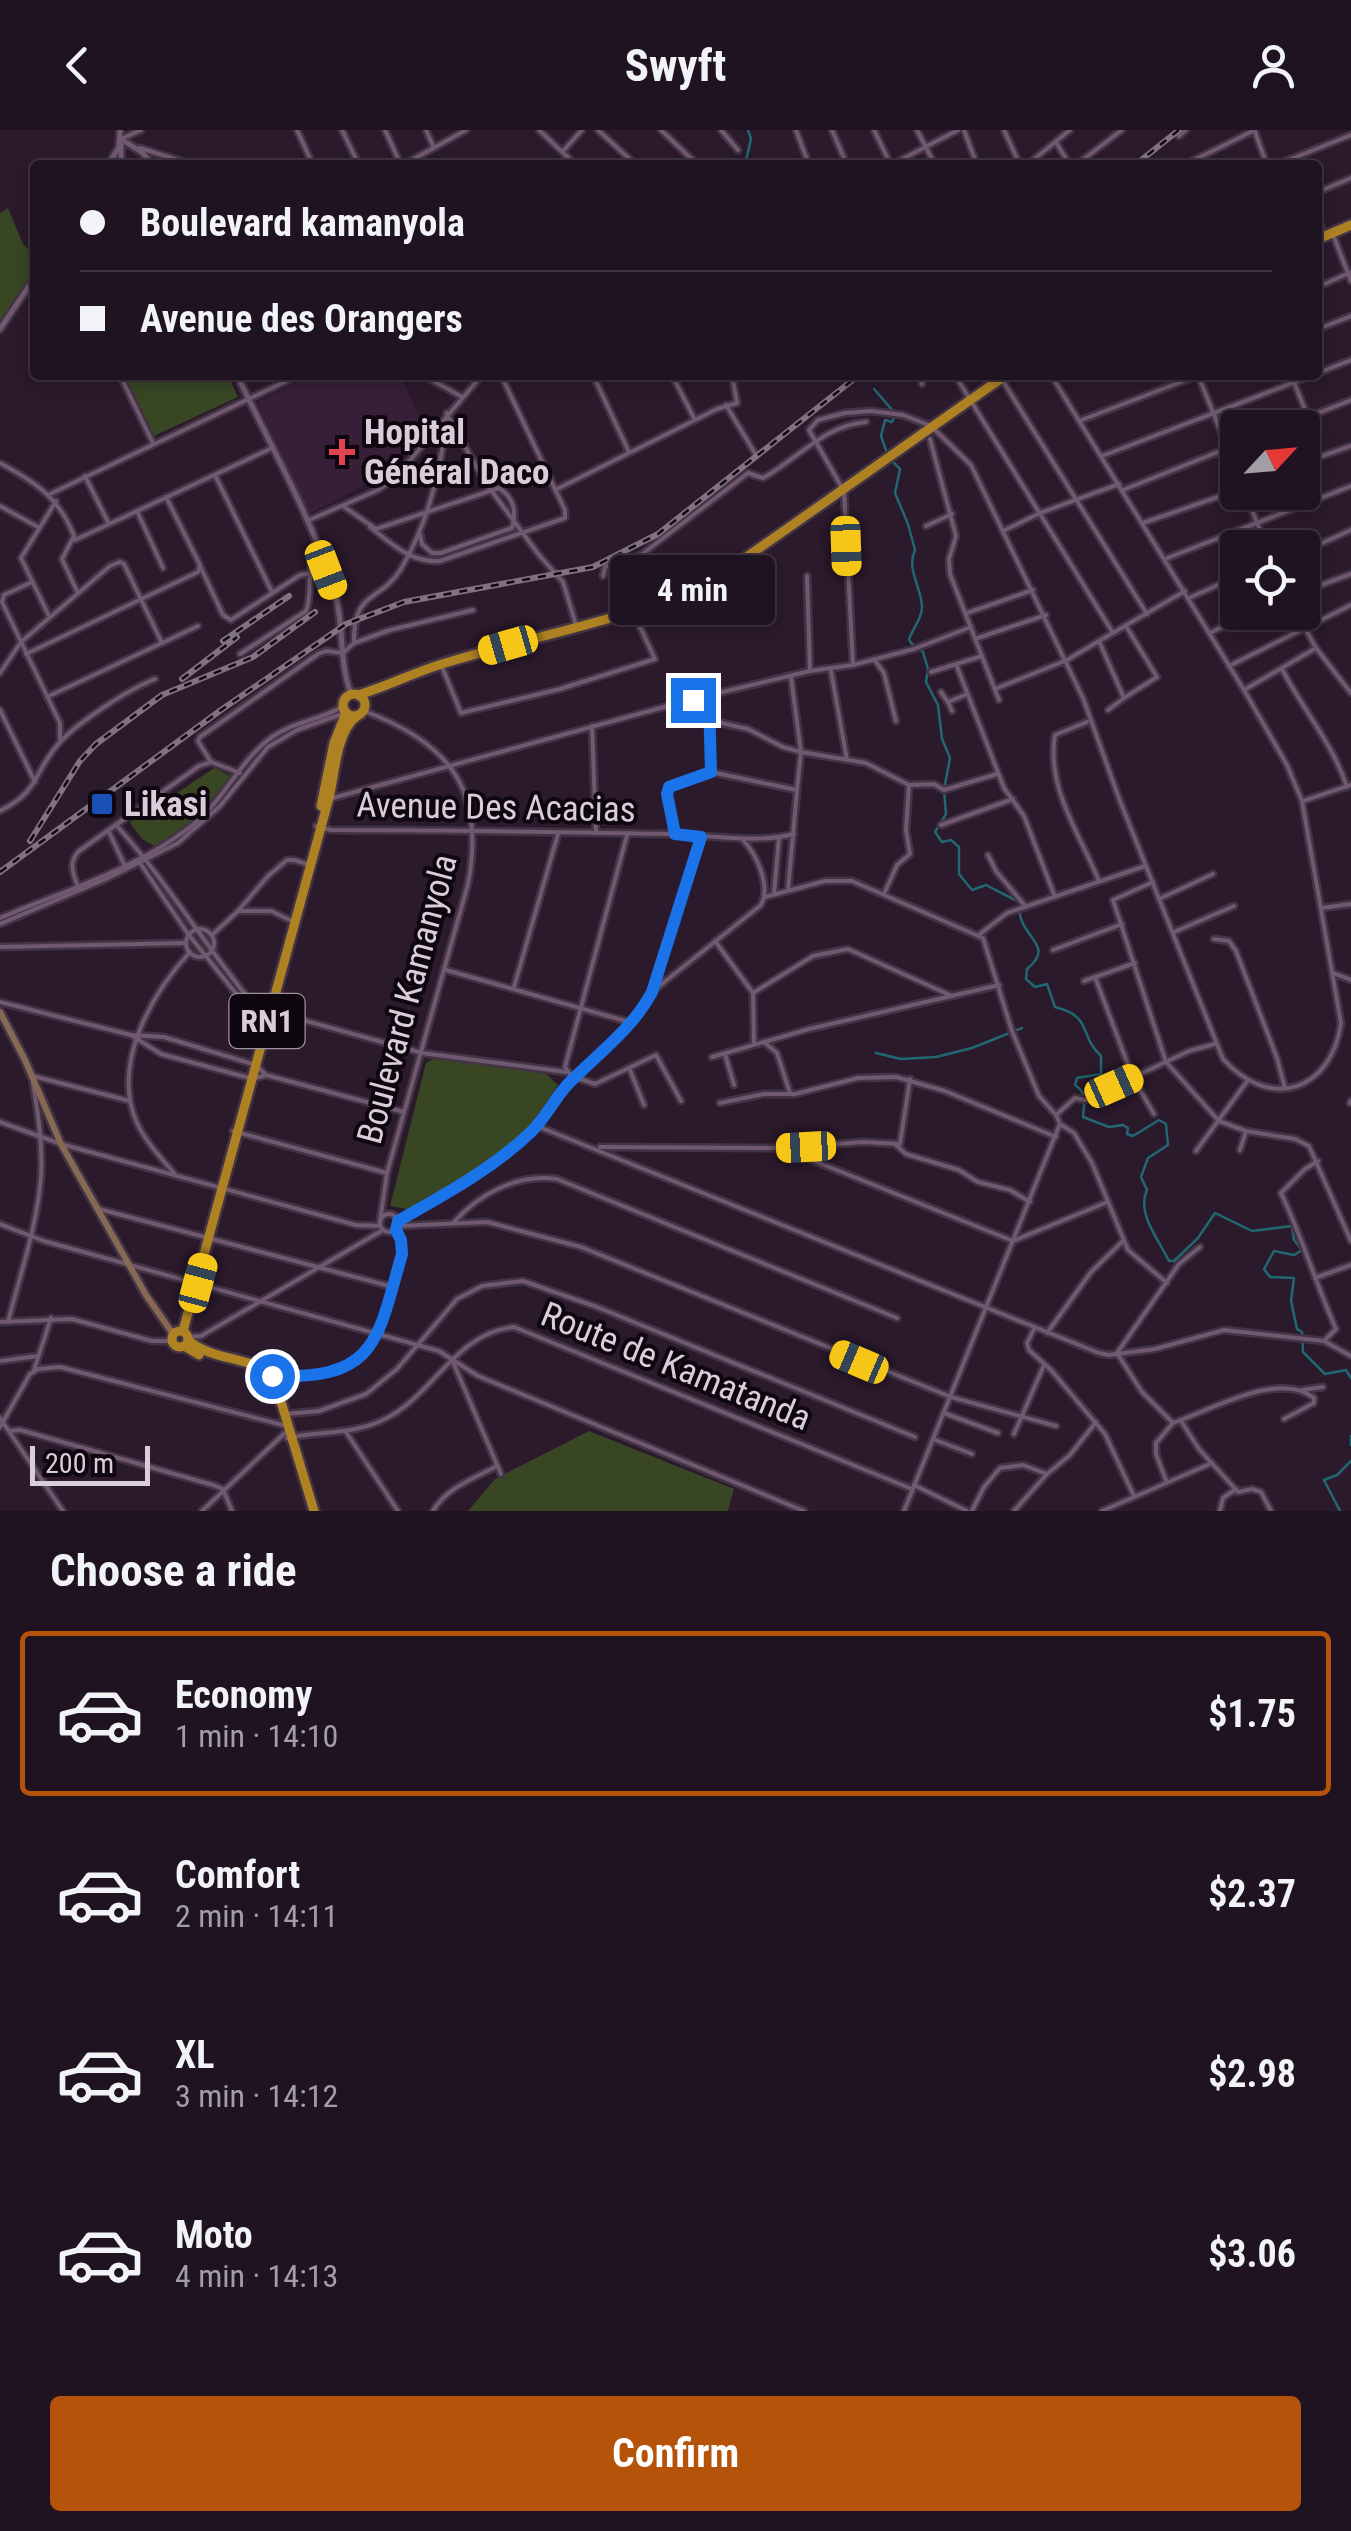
<!DOCTYPE html>
<meta charset="utf-8">
<style>
body{margin:0;font-family:"Roboto Condensed",sans-serif;background:#281c2a;color:#f1f3f6;height:100vh;display:flex;flex-direction:column;font-size:38px;white-space:nowrap}
*{box-sizing:border-box;margin:0}
p{font-size:32px;color:#a29ea5}
.icon{flex:none;width:55px;height:55px;fill:none;stroke:currentColor;stroke-width:2;stroke-linecap:round;stroke-linejoin:round}
.map{position:relative;height:1381px;overflow:hidden}
.drawer{display:flex;flex-direction:column;background:#201321;flex:1}
.drawer>*{flex:none}
.hud{position:absolute;left:30px;top:30px;width:1292px;height:220px;border-radius:10px;box-shadow:0 5px 15px #0003,0 0 0 2px #3d323f;display:grid;align-content:center;height:220px;padding:0 50px;background:#201321}
.needle{width:65px;rotate:64deg}
.controls{position:absolute;left:1220px;top:280px;display:grid;gap:20px}
.controls a{display:grid;place-items:center;width:100px;height:100px;border-radius:10px;background:#201321;box-shadow:0 5px 15px #0003,0 0 0 2px #3d323f;font-size:50px}
.scale{position:absolute;left:30px;bottom:25px;width:120px;box-sizing:border-box;padding-left:10px;border:5px solid #dacdda;border-top:0;font-size:28px;line-height:35px;white-space:nowrap;color:#dacdda;-webkit-text-stroke:8px #0f070f;paint-order:stroke}
.end{position:absolute;width:45px;height:45px;margin:-22px;border:12px solid #1a73e8;background:#fff;box-shadow:0 0 0 5px #fff}
.from{border-radius:50%}
.bubble{position:absolute;height:70px;border-radius:10px;background:#201321;box-shadow:0 5px 15px #0003,0 0 0 2px #3d323f;font-size:32px;font-weight:700;line-height:70px;text-align:center}
.car{position:absolute;width:30px;height:60px;margin:-30px -15px;border-radius:12px;box-shadow:0 0 8px 2px #0007;background:linear-gradient(#f5c518 24%,#345 0 40%,#f5c518 0 76%,#345 0 86%,#f5c518 0)}
.hud b{display:flex;align-items:center;gap:35px;height:95px;font-size:38px}
.hud b+b{border-top:2px solid #3d323f}
.hud i{width:25px;height:25px;background:#f1f3f6}
ul{padding:0;list-style:none}
li{display:flex;align-items:center;gap:30px;height:165px;margin:0 20px 15px;padding:0 30px;border:5px solid transparent;border-radius:10px}
li div{flex:1}
li b{display:block;font-size:38px}
li em{font-style:normal;font-weight:700}
li.current{border-color:#b45309}
li>.icon{width:90px;height:90px;stroke-width:1.5}
h2{padding:0 50px;font-size:45px;line-height:120px}
.action{display:flex;gap:20px;margin-top:auto;padding:20px 50px}
.action a{flex:1;height:115px;border-radius:10px;background:#b45309;color:#fff;font-size:40px;font-weight:700;line-height:115px;text-align:center}
header{display:flex;justify-content:space-between;align-items:center;height:130px;padding:0 50px;background:#201321;font-size:45px;font-weight:700}
.map>svg:first-child{display:block}
.built{fill:#371f38}
.green{fill:#384624}
.lines{fill:none;stroke-linecap:round;stroke-linejoin:round}
.stream{stroke:#206872;stroke-width:2.5}
.minor-casing{stroke:#433444;stroke-width:9}
.tertiary-casing{stroke:#433444;stroke-width:10}
.secondary-casing{stroke:#433444;stroke-width:11}
.trunk-casing{stroke:#433444;stroke-width:14}
.minor{stroke:#705970;stroke-width:4}
.tertiary{stroke:#705970;stroke-width:5}
.secondary{stroke:#876853;stroke-width:6}
.trunk{stroke:#ae8223;stroke-width:9}
.rail-casing{stroke:#817181;stroke-width:6}
.rail{stroke:#0f070f;stroke-width:2.5;stroke-dasharray:8;stroke-linecap:butt}
.route{stroke:#1a73e8;stroke-width:12}
.health-dot{fill:#e0444e;stroke:#0f070f;stroke-width:4}
.transit-dot{fill:#1a4fb4;stroke:#0f070f;stroke-width:4}
.labels{text-anchor:middle;stroke-width:8;stroke-linejoin:round;paint-order:stroke}
.shield{fill:#0f070f;stroke:#9d929d;stroke-width:2.5}
.shield-label{font-size:32px;font-weight:bold;fill:#dacdda}
.poi-label{font-size:35px;font-weight:bold;fill:#dacdda;stroke:#0f070f;text-anchor:start}
.street-label{font-size:35px;fill:#dacdda;stroke:#0f070f}
</style>
<header><svg class="icon" aria-label="back" viewBox="0 0 24 24"><path d="M15 5l-7 7 7 7"/></svg>Swyft<svg class="icon" aria-label="person" viewBox="0 0 24 24"><circle cx="12" cy="8" r="4"/><path d="M4 21q1-7 8-7t8 7"/></svg></header>
<div class="map">
<svg width="1351" height="1381" viewBox="0 0 1351 1381">
<rect width="100%" height="100%" fill="#2b192c"/>
<polygon class="built" points="312,245 400,245 425,298 383,345 310,384 257,272"/>
<g class="green">
<polygon points="8,78 23,114 35,127 35,147 0,195 0,83"/>
<polygon points="125,245 228,245 238,267 154,306"/>
<path d="M214,638L235,648C213,675 187,701 156,717L142,709L130,693L134,687L149,682Z"/>
<polygon points="437,927 546,944 558,955 519,1013 411,1080 390,1076 426,933"/>
<polygon points="589,1301 734,1359 728,1381 468,1381 495,1349"/>
</g>
<g class="lines">
<g class="stream">
<polyline points="745,35 751,9 748,0"/>
<polyline points="874,259 893,281"/>
<polyline points="887,323 881,306 885,290 892,292 894,288"/>
<path d="M894,333L900,339L895,363L908,394L915,420C906,439 922,459 922,477C922,489 913,498 909,509L911,513L923,522L928,539L926,552L938,575L942,609L950,628L944,660L946,684L935,702L942,712L951,710L959,717V744L972,760L986,755L1019,772C1020,777 1019,783 1021,789C1028,810 1053,818 1027,839L1026,849L1035,857L1047,854L1055,877C1094,887 1078,905 1101,926V944L1077,948L1075,955C1088,964 1084,973 1083,987L1109,997L1123,995L1128,998L1127,1004L1133,1006L1159,990L1166,994L1168,1015L1148,1028L1141,1047L1147,1060C1136,1083 1159,1110 1169,1131H1174L1198,1108L1215,1083L1252,1101L1292,1096L1294,1110L1302,1120L1294,1125L1274,1121L1264,1139L1270,1147L1294,1148L1291,1171L1297,1199L1302,1202L1303,1222L1325,1244L1346,1240L1351,1248"/>
<polyline points="876,923 901,929 936,927 972,918 1022,898"/>
<polyline points="1351,1306 1351,1315"/>
<polyline points="1340,1381 1324,1350 1337,1345 1351,1331"/>
</g>
<g class="minor-casing">
<g id="minor">
<polyline points="297,0 313,35"/>
<polyline points="342,0 359,35"/>
<polyline points="385,0 401,35"/>
<polyline points="426,0 434,18"/>
<polyline points="539,0 576,35"/>
<polyline points="598,0 636,35"/>
<polyline points="661,0 698,35"/>
<polyline points="721,0 738,20"/>
<polyline points="796,0 809,35"/>
<polyline points="832,0 847,35"/>
<polyline points="874,0 891,35 958,0"/>
<polyline points="917,0 935,35"/>
<polyline points="964,0 977,35"/>
<polyline points="1004,0 1020,35"/>
<polyline points="1255,2 1267,35"/>
<polyline points="1179,6 1186,0"/>
<polyline points="121,9 141,0"/>
<polyline points="1057,14 1070,35"/>
<polyline points="140,18 194,35"/>
<polyline points="563,21 582,0"/>
<polyline points="776,33 776,35"/>
<polyline points="403,35 466,0"/>
<polyline points="1027,35 1070,0"/>
<polyline points="1076,35 1122,0"/>
<polyline points="1184,35 1255,0"/>
<polyline points="1276,35 1351,5"/>
<polyline points="1318,62 1351,48"/>
<polyline points="1318,89 1323,103"/>
<polyline points="1332,102 1351,151"/>
<polyline points="1318,157 1351,142"/>
<polyline points="1318,199 1351,186"/>
<polyline points="1318,243 1351,230"/>
<polyline points="120,245 153,313"/>
<polyline points="423,245 462,267"/>
<polyline points="593,245 629,322"/>
<polyline points="672,245 695,290"/>
<polyline points="919,245 922,254"/>
<polyline points="955,245 1113,503"/>
<polyline points="1198,245 1238,344"/>
<polyline points="1291,245 1308,287"/>
<polyline points="1001,248 1147,484"/>
<polyline points="726,275 756,325"/>
<polyline points="449,288 485,352 539,425 563,452 576,495"/>
<polyline points="1079,291 1199,245"/>
<polyline points="1280,298 1351,270"/>
<polyline points="930,309 956,406 949,429 950,444 999,570"/>
<polyline points="1102,326 1313,245"/>
<path d="M0,333C35,352 59,367 74,406L62,429L77,461"/>
<polyline points="1302,333 1351,316"/>
<polyline points="215,345 272,462"/>
<polyline points="85,346 109,394"/>
<polyline points="555,360 717,279 737,273 732,245"/>
<polyline points="1123,360 1238,314"/>
<polyline points="1245,362 1267,418"/>
<polyline points="50,364 299,245"/>
<polyline points="0,376 38,397"/>
<path d="M343,376L376,399L499,358C514,368 517,381 512,398L441,423H432L422,414L420,404"/>
<polyline points="137,381 163,438"/>
<polyline points="307,391 378,360 395,348 482,245"/>
<polyline points="1143,393 1238,360"/>
<polyline points="926,396 952,384"/>
<path d="M370,397C392,414 411,433 440,431L565,388V380L501,245"/>
<polyline points="1003,401 1040,383 1119,354"/>
<polyline points="75,410 272,318"/>
<polyline points="1302,422 1351,400"/>
<polyline points="1165,429 1351,356"/>
<polyline points="201,438 223,485 231,490 300,445 311,443"/>
<path d="M603,446L605,437L641,425L748,343L763,348C799,328 823,296 866,292"/>
<polyline points="807,446 810,541"/>
<polyline points="32,452 4,465 2,472 60,593 60,609"/>
<polyline points="1302,462 1351,444"/>
<polyline points="1189,468 1238,446"/>
<polyline points="1296,482 1316,518 1351,563"/>
<polyline points="967,483 1033,460"/>
<polyline points="48,484 21,428 56,371"/>
<polyline points="1210,503 1252,482"/>
<polyline points="975,509 1046,485"/>
<polyline points="162,513 198,496"/>
<polyline points="354,513 390,500 473,480"/>
<polyline points="26,524 198,442 200,435 166,367"/>
<path d="M240,524L306,481C314,461 304,434 319,421"/>
<polyline points="874,529 884,543 896,591"/>
<polyline points="956,534 1004,658 1024,686 1055,767"/>
<polyline points="853,535 914,519 971,497"/>
<polyline points="1229,536 1351,475"/>
<polyline points="442,537 461,583 560,559 655,529 634,484"/>
<path d="M1282,539C1302,578 1333,614 1347,657"/>
<polyline points="831,541 847,630"/>
<polyline points="931,542 982,526"/>
<polyline points="0,543 21,512 110,436 120,432 124,434 162,513 47,567"/>
<polyline points="995,559 1067,530 1099,511"/>
<polyline points="1244,560 1316,518"/>
<polyline points="941,562 948,572"/>
<polyline points="707,567 711,642"/>
<polyline points="1124,568 1157,547 1126,496"/>
<polyline points="0,580 35,652"/>
<polyline points="1108,580 1124,568 1099,511 1185,461"/>
<path d="M364,581C450,613 486,660 468,754L387,1043L380,1091"/>
<polyline points="952,581 948,572 965,565"/>
<polyline points="709,590 748,599 783,617 801,622 791,547"/>
<path d="M1087,592L1055,605C1046,658 1080,704 1099,751"/>
<polyline points="592,596 596,703"/>
<path d="M211,632L198,611L200,607L318,524L326,521L343,523L354,513C353,459 380,473 401,439C429,391 442,338 447,283"/>
<polyline points="797,660 801,622 866,633 909,655"/>
<path d="M333,668L693,569L810,541L853,535L844,361L809,300L818,290L845,283L871,281L903,285L931,296L971,335L1083,568L1120,671L1223,929C1270,981 1331,962 1341,893L1302,671L1287,635L1244,560L1051,245"/>
<polyline points="1303,671 1351,655"/>
<path d="M0,681C41,661 34,639 61,611C80,591 129,559 155,549"/>
<polyline points="941,695 1013,669"/>
<path d="M117,696C172,757 213,829 267,891"/>
<path d="M316,696L331,700C444,700 558,702 671,704C712,705 754,714 794,704"/>
<polyline points="109,702 124,734"/>
<polyline points="675,704 667,664 669,657 711,642 797,660 788,760"/>
<polyline points="627,705 565,937 571,946 595,954 656,925 681,971"/>
<polyline points="988,725 996,741 1026,777"/>
<polyline points="140,733 188,804 263,897"/>
<polyline points="1153,752 1113,770 1166,932 1219,991 1246,1001 1295,1009 1309,1016 1351,1111"/>
<path d="M78,757C73,743 68,733 79,721L199,636L211,632L240,643"/>
<polyline points="774,763 779,708"/>
<polyline points="884,764 897,735 910,724 906,700 909,655 934,654 944,660 997,644"/>
<polyline points="765,767 825,751 852,751 983,808 1012,901 1039,966 1056,985 1060,994 1074,1003 1092,1033 1128,1120 1167,1153"/>
<polyline points="1159,769 1213,744"/>
<polyline points="1322,778 1351,774"/>
<polyline points="238,781 271,781 290,790"/>
<path d="M0,788C64,761 140,738 195,693C225,668 241,629 272,607C294,591 323,590 343,576"/>
<polyline points="0,794 108,748 178,713 220,676 268,617 297,600 342,584"/>
<circle cx="200" cy="813" r="14"/>
<polyline points="1174,802 1234,776"/>
<polyline points="980,804 1007,783 1145,736"/>
<polyline points="212,805 238,781 268,746 287,730 294,730 310,735"/>
<polyline points="1214,809 1229,811 1236,821 1277,928 1285,958"/>
<polyline points="715,811 753,863 754,914"/>
<polyline points="0,817 186,813"/>
<polyline points="1053,820 1122,794"/>
<polyline points="446,840 629,892"/>
<polyline points="1333,843 1351,850"/>
<polyline points="1095,847 1133,948 1154,984"/>
<polyline points="1084,851 1135,833"/>
<polyline points="514,857 558,704"/>
<path d="M653,861L761,775C771,756 757,725 743,710"/>
<polyline points="753,863 813,826 848,819 952,866"/>
<polyline points="0,872 131,905 164,907 256,935 266,945 404,982"/>
<polyline points="270,881 422,923 566,942"/>
<polyline points="131,905 161,924 253,949 266,945"/>
<polyline points="764,912 777,923 790,963"/>
<polyline points="725,924 734,955"/>
<polyline points="712,927 809,899 999,855"/>
<polyline points="630,940 644,975"/>
<polyline points="33,946 130,971"/>
<polyline points="720,973 764,964 795,964 858,948 896,947 945,961 1056,1007"/>
<polyline points="1350,973 1351,971"/>
<polyline points="1056,985 1075,968 1085,970 1189,921 1215,914"/>
<polyline points="0,992 61,1014 356,1095 380,1096"/>
<polyline points="537,996 1099,1223 1109,1225 1155,1219 1224,1200 1324,1211 1351,1226"/>
<polyline points="233,1001 387,1043"/>
<polyline points="895,1014 906,1024 959,1040 978,1052 1010,1060 1030,1072"/>
<polyline points="600,1017 782,1018 1013,1111 1105,1073"/>
<polyline points="787,1018 863,1012 900,1014 910,949"/>
<polyline points="1240,1020 1246,1001"/>
<polyline points="1196,1021 1248,950"/>
<path d="M1318,1031L1305,1039L1281,1063C1302,1107 1316,1154 1336,1199L1324,1211"/>
<path d="M174,1043C160,1027 146,1012 137,993C111,935 151,864 190,822"/>
<polyline points="99,1079 393,1157"/>
<circle cx="389" cy="1093" r="9"/>
<path d="M398,1091C440,1067 485,1044 521,1011C540,994 552,971 570,952C599,923 633,898 653,861L701,707"/>
<path d="M454,1092C479,1064 518,1043 557,1049L897,1188"/>
<polyline points="0,1094 44,1111 439,1221 478,1246 804,1381"/>
<polyline points="398,1096 487,1092 581,1117 951,1267 1056,1296"/>
<path d="M1200,1117L1179,1134L1117,1223L1142,1262L1173,1293C1211,1280 1279,1240 1314,1268V1273L1284,1289"/>
<polyline points="1315,1148 1351,1135"/>
<polyline points="0,1192 72,1189 152,1211 172,1211"/>
<path d="M8,1192C20,1145 37,1096 41,1047C43,1015 38,984 33,953"/>
<polyline points="1034,1199 1027,1213 1029,1220 1051,1240 1105,1304 1134,1366"/>
<polyline points="1047,1203 1091,1142 1123,1111"/>
<polyline points="188,1207 201,1206 383,1100"/>
<polyline points="0,1231 38,1226"/>
<polyline points="453,1232 501,1344"/>
<polyline points="34,1240 51,1188"/>
<path d="M268,1248L273,1245C376,1251 378,1210 402,1123L401,1110L396,1100"/>
<polyline points="1302,1260 1323,1257"/>
<polyline points="944,1283 998,1303"/>
<polyline points="286,1284 319,1281 366,1264 397,1239 457,1169 482,1156 523,1151 597,1177 915,1307"/>
<polyline points="0,1288 63,1381"/>
<polyline points="1181,1291 1199,1319 1238,1362 1252,1359 1261,1362 1271,1381"/>
<polyline points="0,1297 30,1244 38,1239 60,1237 283,1295"/>
<polyline points="10,1301 20,1300 213,1355 223,1359 232,1381"/>
<polyline points="346,1302 398,1381"/>
<polyline points="1014,1304 1044,1235"/>
<path d="M287,1308C320,1301 353,1305 385,1289C434,1265 455,1203 514,1197L912,1359"/>
<polyline points="933,1309 972,1324"/>
<polyline points="1167,1353 1156,1324 1156,1313 1173,1293"/>
<polyline points="914,1355 967,1381"/>
<polyline points="202,1381 286,1302"/>
<path d="M433,1381C446,1358 473,1349 497,1336"/>
<polyline points="904,1381 1059,996"/>
<polyline points="972,1381 984,1357 1000,1338 1023,1335 1047,1344"/>
<polyline points="1014,1381 1047,1344 1070,1325 1096,1292"/>
<polyline points="1102,1381 1212,1333"/>
<polyline points="1220,1381 1223,1368 1236,1359"/>
</g>
</g>
<g class="tertiary-casing">
<g id="tertiary">
<polyline points="108,35 119,17 120,0"/>
<polyline points="121,35 121,9 143,23 152,35"/>
<polyline points="0,199 35,147"/>
<path d="M237,245C270,315 310,384 333,457C345,492 338,530 351,564"/>
</g>
</g>
<g class="secondary-casing">
<polyline id="secondary" points="0,882 25,930 61,1014 146,1165 173,1204"/>
</g>
<g class="trunk-casing">
<g id="trunk">
<polyline points="1318,109 1351,95"/>
<circle cx="354" cy="575" r="11"/>
<path d="M358,565C388,556 415,542 445,533C533,506 627,490 711,452L1006,245"/>
<polyline points="321,676 334,613 346,583"/>
<circle cx="180" cy="1209" r="8"/>
<path d="M183,1201L329,668C335,644 336,601 357,586"/>
<path d="M188,1210C212,1231 249,1226 273,1245L314,1381"/>
<polyline points="184,1216 199,1225"/>
</g>
</g>
<use href="#minor" class="minor"/>
<use href="#tertiary" class="tertiary"/>
<use href="#secondary" class="secondary"/>
<use href="#trunk" class="trunk"/>
<g class="rail-casing">
<g id="rail">
<polyline points="1135,35 1179,0"/>
<polyline points="223,511 289,466"/>
<polyline points="182,549 237,507"/>
<polyline points="30,711 80,631 96,614 162,565 253,527 315,482"/>
<polyline points="0,742 221,580 346,494 404,472 593,437 658,404 859,245"/>
</g>
</g>
<use href="#rail" class="rail"/>
</g>
<g class="lines">
<path class="route" d="M272,1246C377,1250 377,1211 402,1124L401,1110L396,1100L398,1091C444,1065 494,1038 532,1001C547,986 555,967 570,952C599,923 633,898 652,862L701,707L675,704L667,664L669,657L711,642L709,569L705,567L693,570"/>
</g>
<path class="health-dot" d="M337 307h10v10h10v10h-10v10h-10v-10h-10v-10h10z"/>
<rect class="transit-dot" x="90" y="662" width="24" height="24" rx="5"/>
<g class="labels">
<rect class="shield" x="229.5" y="864" width="75" height="54" rx="8"/>
<g class="shield-label">
<text x="267" y="902">RN1</text>
</g>
<g class="poi-label">
<text x="364" y="314">Hopital<tspan x="364" dy="40">Général Daco</tspan></text>
<text x="124" y="686">Likasi</text>
</g>
<g class="street-label">
<text transform="translate(496 677) rotate(1)" y="12">Avenue Des Acacias</text>
<text transform="translate(407 869) rotate(-75)" y="12">Boulevard Kamanyola</text>
<text transform="translate(676 1236) rotate(22)" y="12">Route de Kamatanda</text>
</g>
</g>
</svg>
<div class="controls">
<a><svg class="needle" viewBox="-14 -14 28 28"><path d="M0-13l5 13h-10z" fill="#e53935"/><path d="M0 13l5-13h-10z" fill="#a29ea5"/></svg></a>
<a><svg class="icon" aria-label="locate" viewBox="0 0 24 24"><circle cx="12" cy="12" r="6"/><path d="M12 2v4M12 18v4M2 12h4M18 12h4"/></svg></a>
</div>
<div class="scale">200 m</div>
<i class="end from" style="left:272px;top:1246px"></i>
<i class="end" style="left:693px;top:570px"></i>
<div class="bubble" style="left:610px;top:425px;width:165px">4 min</div>
<i class="car" style="left:846px;top:416px;rotate:178deg"></i>
<i class="car" style="left:326px;top:440px;rotate:159deg"></i>
<i class="car" style="left:508px;top:515px;rotate:254deg"></i>
<i class="car" style="left:1114px;top:956px;rotate:66deg"></i>
<i class="car" style="left:806px;top:1017px;rotate:267deg"></i>
<i class="car" style="left:198px;top:1153px;rotate:15deg"></i>
<i class="car" style="left:859px;top:1232px;rotate:293deg"></i>
<div class="hud">
<b><i class="from"></i>Boulevard kamanyola</b>
<b><i></i>Avenue des Orangers</b>
</div>
</div>
<section class="drawer">
<h2>Choose a ride</h2>
<ul>
<li class="current"><svg class="icon" aria-label="car" viewBox="0 0 24 24"><path d="M5 17H2v-5l4-1 3-4h7l3 4 3 1v5h-3M9 17h6M6 11h13"/><circle cx="7" cy="17" r="2"/><circle cx="17" cy="17" r="2"/></svg><div><b>Economy</b><p>1 min · 14:10</p></div><em>$1.75</em></li>
<li><svg class="icon" aria-label="car" viewBox="0 0 24 24"><path d="M5 17H2v-5l4-1 3-4h7l3 4 3 1v5h-3M9 17h6M6 11h13"/><circle cx="7" cy="17" r="2"/><circle cx="17" cy="17" r="2"/></svg><div><b>Comfort</b><p>2 min · 14:11</p></div><em>$2.37</em></li>
<li><svg class="icon" aria-label="car" viewBox="0 0 24 24"><path d="M5 17H2v-5l4-1 3-4h7l3 4 3 1v5h-3M9 17h6M6 11h13"/><circle cx="7" cy="17" r="2"/><circle cx="17" cy="17" r="2"/></svg><div><b>XL</b><p>3 min · 14:12</p></div><em>$2.98</em></li>
<li><svg class="icon" aria-label="car" viewBox="0 0 24 24"><path d="M5 17H2v-5l4-1 3-4h7l3 4 3 1v5h-3M9 17h6M6 11h13"/><circle cx="7" cy="17" r="2"/><circle cx="17" cy="17" r="2"/></svg><div><b>Moto</b><p>4 min · 14:13</p></div><em>$3.06</em></li>
</ul>
<div class="action"><a>Confirm</a></div>
</section>
